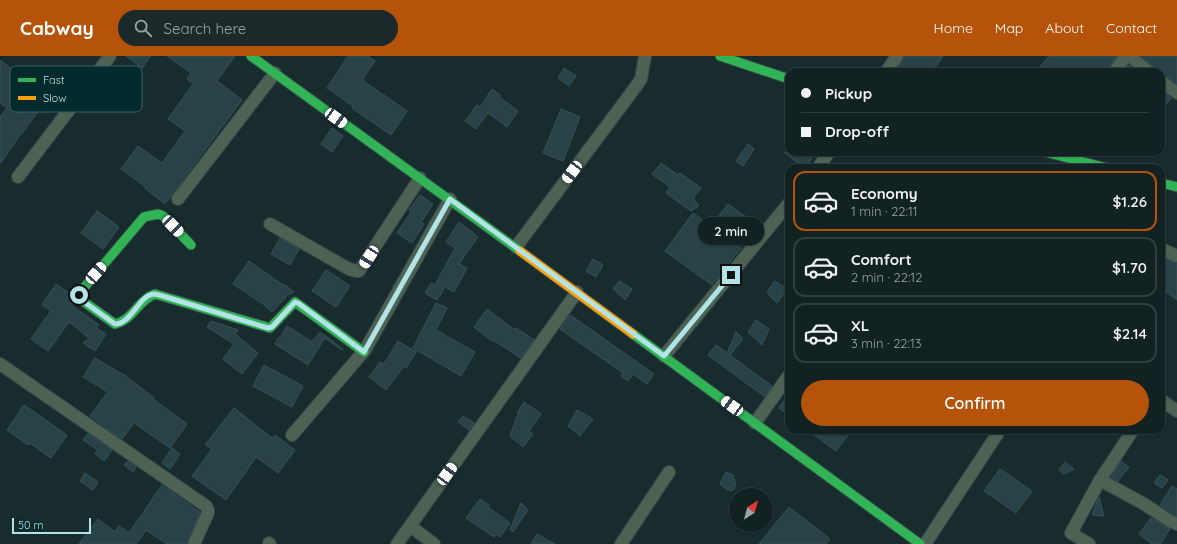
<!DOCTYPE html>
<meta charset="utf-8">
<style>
body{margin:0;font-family:Quicksand,sans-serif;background:#1b292a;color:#f1f3f6;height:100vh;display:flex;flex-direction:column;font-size:15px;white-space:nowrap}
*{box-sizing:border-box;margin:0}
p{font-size:13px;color:#9ca3a5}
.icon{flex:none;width:22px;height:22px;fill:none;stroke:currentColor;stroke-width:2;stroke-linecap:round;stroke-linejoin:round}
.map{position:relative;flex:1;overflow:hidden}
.side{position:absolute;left:785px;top:108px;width:380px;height:270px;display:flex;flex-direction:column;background:#122122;border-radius:12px;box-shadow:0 1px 3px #0004,0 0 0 1px #313e40}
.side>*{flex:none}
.top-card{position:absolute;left:785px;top:12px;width:380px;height:88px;border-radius:12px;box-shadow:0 1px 3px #0004,0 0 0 1px #313e40;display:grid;align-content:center;height:88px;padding:0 16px;background:#122122}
.needle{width:26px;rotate:36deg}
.buttons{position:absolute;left:729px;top:432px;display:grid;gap:8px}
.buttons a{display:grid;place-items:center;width:44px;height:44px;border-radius:50%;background:#122122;box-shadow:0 1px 3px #0004,0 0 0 1px #313e40;font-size:20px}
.scale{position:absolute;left:12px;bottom:10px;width:79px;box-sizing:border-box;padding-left:4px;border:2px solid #b2e4e7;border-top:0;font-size:11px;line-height:14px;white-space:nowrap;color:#b2e4e7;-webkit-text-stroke:3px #032a2c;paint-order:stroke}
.end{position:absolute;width:18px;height:18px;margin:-9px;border:5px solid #b2e4e7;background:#111;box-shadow:0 0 0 2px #111}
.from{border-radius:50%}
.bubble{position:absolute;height:28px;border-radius:14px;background:#122122;box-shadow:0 1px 3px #0004,0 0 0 1px #313e40;font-size:13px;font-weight:600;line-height:28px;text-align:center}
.car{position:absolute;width:12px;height:24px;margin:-12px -6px;border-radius:5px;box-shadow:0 0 3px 1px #0007;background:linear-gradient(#fff 24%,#345 0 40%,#fff 0 76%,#345 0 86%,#fff 0)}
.top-card b{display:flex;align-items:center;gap:14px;height:38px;font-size:15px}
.top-card b+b{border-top:1px solid #313e40}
.top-card i{width:10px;height:10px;background:#f1f3f6}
ul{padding:7px 0 0;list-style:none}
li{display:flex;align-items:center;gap:12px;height:60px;margin:0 8px 6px;padding:0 8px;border:2px solid #313e40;border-radius:12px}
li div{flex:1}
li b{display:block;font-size:15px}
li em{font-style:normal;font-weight:600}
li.selected{border-color:#b45309}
li>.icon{width:36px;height:36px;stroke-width:1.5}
.action{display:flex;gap:8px;margin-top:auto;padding:8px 16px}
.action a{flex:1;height:46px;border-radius:24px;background:#b45309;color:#fff;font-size:16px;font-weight:600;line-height:46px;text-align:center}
header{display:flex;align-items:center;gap:24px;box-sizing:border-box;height:56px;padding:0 20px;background:#b45309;color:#fff}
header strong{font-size:19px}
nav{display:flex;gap:22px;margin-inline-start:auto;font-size:14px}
.search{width:280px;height:36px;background:#1b292a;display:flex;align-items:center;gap:10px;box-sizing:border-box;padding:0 14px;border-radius:22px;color:#9ca3a5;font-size:15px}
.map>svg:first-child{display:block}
.building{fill:#284247;stroke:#345359}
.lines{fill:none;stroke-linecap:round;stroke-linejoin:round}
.street-casing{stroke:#324849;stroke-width:14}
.fast-casing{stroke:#324849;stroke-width:11}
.slow-casing{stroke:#324849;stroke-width:11}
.street{stroke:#4d6253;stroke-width:12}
.fast{stroke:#30b455;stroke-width:9}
.slow{stroke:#ff9f0a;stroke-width:9}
.route{stroke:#b2e4e7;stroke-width:5}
.key{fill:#032a2c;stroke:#386264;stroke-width:1}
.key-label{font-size:11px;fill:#b2e4e7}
</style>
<header>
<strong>Cabway</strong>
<div class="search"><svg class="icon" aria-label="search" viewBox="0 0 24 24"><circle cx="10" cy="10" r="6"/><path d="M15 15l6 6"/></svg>Search here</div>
<nav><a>Home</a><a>Map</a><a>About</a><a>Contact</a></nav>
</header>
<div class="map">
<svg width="1177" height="488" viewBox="0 0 1177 488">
<rect width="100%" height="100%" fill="#182c2d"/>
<g class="building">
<polygon points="126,0 151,0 142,12"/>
<polygon points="167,0 235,0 217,25 242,44 165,148 145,132 146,131 121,113 138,90 162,107 185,75 168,63 193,28 187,23 191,17"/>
<polygon points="348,0 368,0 375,5 362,24 407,55 391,79 352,52 353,50 327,32"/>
<polygon points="904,0 943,0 932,16 908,16 899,10"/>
<polygon points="1049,0 1117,0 1108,12 1107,16 1079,16 1072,11 1068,16 1036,16"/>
<polygon points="1142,0 1177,0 1177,28 1166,19 1161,18 1161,16 1156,16 1154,11"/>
<polygon points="0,4 27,24 35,13 57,29 23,76 22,76 0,108 0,61 7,52 0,47"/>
<polygon points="1129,9 1137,16 1123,16"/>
<polygon points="564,12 576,20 569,30 558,22"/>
<polygon points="492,33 500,39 499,41 518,55 507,71 488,57 476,73 465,65 477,49 480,51"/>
<polygon points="1161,34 1171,42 1161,54"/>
<polygon points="561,53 580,61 563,105 543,97"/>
<polygon points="332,72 343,80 332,96 321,88"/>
<polygon points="748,88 754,93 743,110 736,105"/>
<polygon points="784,96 814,96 807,112 804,112"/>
<polygon points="661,107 678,119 680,117 701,132 693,142 699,150 691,155 666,137 670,131 652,118"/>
<polygon points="420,139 433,148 421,166 424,168 412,187 397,177 411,156 409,154"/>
<polygon points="728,148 745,160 726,181 741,192 712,229 665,195 693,157 711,170"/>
<polygon points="97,155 119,171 103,193 81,177"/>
<polygon points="459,166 478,181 459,208 467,212 454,236 445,231 437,244 425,237 431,227 435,229 455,192 446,186"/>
<polygon points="280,182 299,193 290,209 271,198"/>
<polygon points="593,203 603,209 596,221 586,215"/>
<polygon points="1164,203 1177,207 1177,244 1161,232 1161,207"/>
<polygon points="249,205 283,229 284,228 294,236 288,239 272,256 263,248 233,228"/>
<polygon points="326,214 350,230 336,251 312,235"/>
<polygon points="619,225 632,233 625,244 613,233"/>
<polygon points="774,225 787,232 777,247 767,237"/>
<polygon points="56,228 69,237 70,245 74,251 99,269 96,272 106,278 95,295 83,287 89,282 69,266 48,295 31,283 51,255 42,249"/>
<polygon points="436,247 447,252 436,274 475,296 461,320 413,292"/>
<polygon points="487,253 515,274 516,272 534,284 521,302 493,284 492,285 474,271"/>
<polygon points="570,259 654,318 647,328 633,318 628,325 621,320 623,317 560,273"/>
<polygon points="756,264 769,273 762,289 748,276"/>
<polygon points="211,265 238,274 235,278 258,297 242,318 223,303 234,288 207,271"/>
<polygon points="287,270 312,286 320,276 343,293 342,294 325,282 308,309 275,288 279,281 280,282"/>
<polygon points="736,276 743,283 730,299 772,330 765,341 708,299 716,289 727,297"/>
<polygon points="398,285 416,296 406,312 404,310 386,334 369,321 380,306 384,308"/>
<polygon points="95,302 122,318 123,318 154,342 153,343 187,368 170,392 134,367 122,383 90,360 108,336 83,321"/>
<polygon points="264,309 303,330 292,351 253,330"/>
<polygon points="789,338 789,360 779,352"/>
<polygon points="524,346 541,358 529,375 533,378 523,391 510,380 518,358 517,357"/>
<polygon points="24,349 67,379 51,402 30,387 28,389 7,374"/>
<polygon points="234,352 272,382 275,379 295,394 278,417 256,401 226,444 192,420 212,393 205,389"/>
<polygon points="577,354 593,363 580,380 568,370"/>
<polygon points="463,360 474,367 469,374 458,366"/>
<polygon points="808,374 852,374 836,395"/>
<polygon points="88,378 112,394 104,405 95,398 98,394 83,384"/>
<polygon points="172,392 180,398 170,413 162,407"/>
<polygon points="128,405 136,411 133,416 124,409"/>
<polygon points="1121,405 1129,411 1118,425 1111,421"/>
<polygon points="1065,406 1074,413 1064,418 1059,414"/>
<polygon points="1000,413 1032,435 1016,457 984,435"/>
<polygon points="726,416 733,419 736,430 732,435 726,433 720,428"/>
<polygon points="85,417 98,426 93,434 80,425"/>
<polygon points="1160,419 1168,424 1162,432 1154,427"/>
<polygon points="162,429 200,456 187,488 167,488 146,474 136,488 79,488 98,463 115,476 119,470 129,477"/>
<polygon points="1172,430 1177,433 1177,460 1160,449"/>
<polygon points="1099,441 1104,460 1092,459"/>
<polygon points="480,443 489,449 488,451 510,467 500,481 496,478 494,481 466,462"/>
<polygon points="521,447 528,454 513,476 510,474"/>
<polygon points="789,451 830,483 826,488 759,488"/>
<polygon points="1151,462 1170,473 1160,488 1152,488 1139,478"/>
<polygon points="537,478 555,488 531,488"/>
</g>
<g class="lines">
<g class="street-casing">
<g id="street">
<polyline points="1130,0 1149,16"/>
<polyline points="886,16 897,0"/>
<polyline points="1114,16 1126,0"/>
<polyline points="1161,25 1177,37"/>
<polyline points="818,112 829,96"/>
<polyline points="18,121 110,0"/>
<polyline points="178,143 275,17"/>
<polyline points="270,168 349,213 356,215 359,215 420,122"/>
<polyline points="516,191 637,29 641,23 645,0"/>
<polyline points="1161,193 1177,200"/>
<polyline points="664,300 789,147"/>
<polyline points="0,308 206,450 208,454 208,457 194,488"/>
<polyline points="1161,344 1177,355"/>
<polyline points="755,367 789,319"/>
<polyline points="1133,374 1100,424 1144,448 1170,465 1177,468"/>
<polyline points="292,379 365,294 450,143"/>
<polyline points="410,470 434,488"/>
<polyline points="269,487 270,488"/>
<polyline points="397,488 577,236"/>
<polyline points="621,488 669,416"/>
<polyline points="925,488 1000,374"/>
<polyline points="1089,488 1071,477 1100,424"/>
</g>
</g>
<g class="fast-casing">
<g id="fast">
<polyline points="251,0 520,195"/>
<polyline points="720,0 789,23"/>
<polyline points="1045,96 1107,112"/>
<polyline points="1161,127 1177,131"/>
<path d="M191,189L163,160L158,158L144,161L82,234L79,239L80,243L115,268C133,264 138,244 155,238L270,272L295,246L364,296"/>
<polyline points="633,278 920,488"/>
</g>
</g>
<g class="slow-casing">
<polyline id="slow" points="520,195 633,278"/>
</g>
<use href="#street" class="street"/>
<use href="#fast" class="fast"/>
<use href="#slow" class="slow"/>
</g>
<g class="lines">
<path class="route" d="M79,239L80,243L115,268C131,268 139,240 153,238C157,238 162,240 166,241L268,272L272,271L295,246L298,247L364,296L450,143L664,300L731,219"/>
</g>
<rect x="10" y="10" width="132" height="46" rx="6" class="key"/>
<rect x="18" y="22" width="18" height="4" fill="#30b455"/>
<rect x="18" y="40" width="18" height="4" fill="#ff9f0a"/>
<g class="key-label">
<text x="43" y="28">Fast</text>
<text x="43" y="46">Slow</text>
</g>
</svg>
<div class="buttons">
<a><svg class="needle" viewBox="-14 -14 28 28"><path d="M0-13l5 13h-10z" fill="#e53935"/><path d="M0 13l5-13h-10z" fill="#9ca3a5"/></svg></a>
</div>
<div class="scale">50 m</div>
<i class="end from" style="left:79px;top:239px"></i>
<i class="end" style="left:731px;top:219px"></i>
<div class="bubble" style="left:698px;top:161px;width:66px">2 min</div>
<i class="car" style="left:336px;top:62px;rotate:126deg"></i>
<i class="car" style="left:572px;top:116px;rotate:217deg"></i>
<i class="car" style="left:173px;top:170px;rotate:136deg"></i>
<i class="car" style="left:369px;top:201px;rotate:213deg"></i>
<i class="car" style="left:96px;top:217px;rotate:41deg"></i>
<i class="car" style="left:732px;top:350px;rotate:306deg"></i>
<i class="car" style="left:447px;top:418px;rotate:36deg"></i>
<div class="top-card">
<b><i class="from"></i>Pickup</b>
<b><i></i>Drop-off</b>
</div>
<section class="side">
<ul>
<li class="selected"><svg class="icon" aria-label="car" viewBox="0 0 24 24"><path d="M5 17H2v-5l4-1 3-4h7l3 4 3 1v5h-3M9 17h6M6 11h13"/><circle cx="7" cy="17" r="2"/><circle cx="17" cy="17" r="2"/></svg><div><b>Economy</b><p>1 min · 22:11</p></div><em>$1.26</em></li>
<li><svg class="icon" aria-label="car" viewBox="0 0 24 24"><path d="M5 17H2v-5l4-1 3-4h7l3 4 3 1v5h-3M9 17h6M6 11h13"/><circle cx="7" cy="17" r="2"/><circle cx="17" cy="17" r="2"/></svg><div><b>Comfort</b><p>2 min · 22:12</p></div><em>$1.70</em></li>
<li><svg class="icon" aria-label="car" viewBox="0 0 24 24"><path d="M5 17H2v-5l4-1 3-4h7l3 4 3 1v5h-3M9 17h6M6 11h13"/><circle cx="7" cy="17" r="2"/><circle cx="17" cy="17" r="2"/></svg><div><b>XL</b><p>3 min · 22:13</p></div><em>$2.14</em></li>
</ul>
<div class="action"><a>Confirm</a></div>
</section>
</div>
